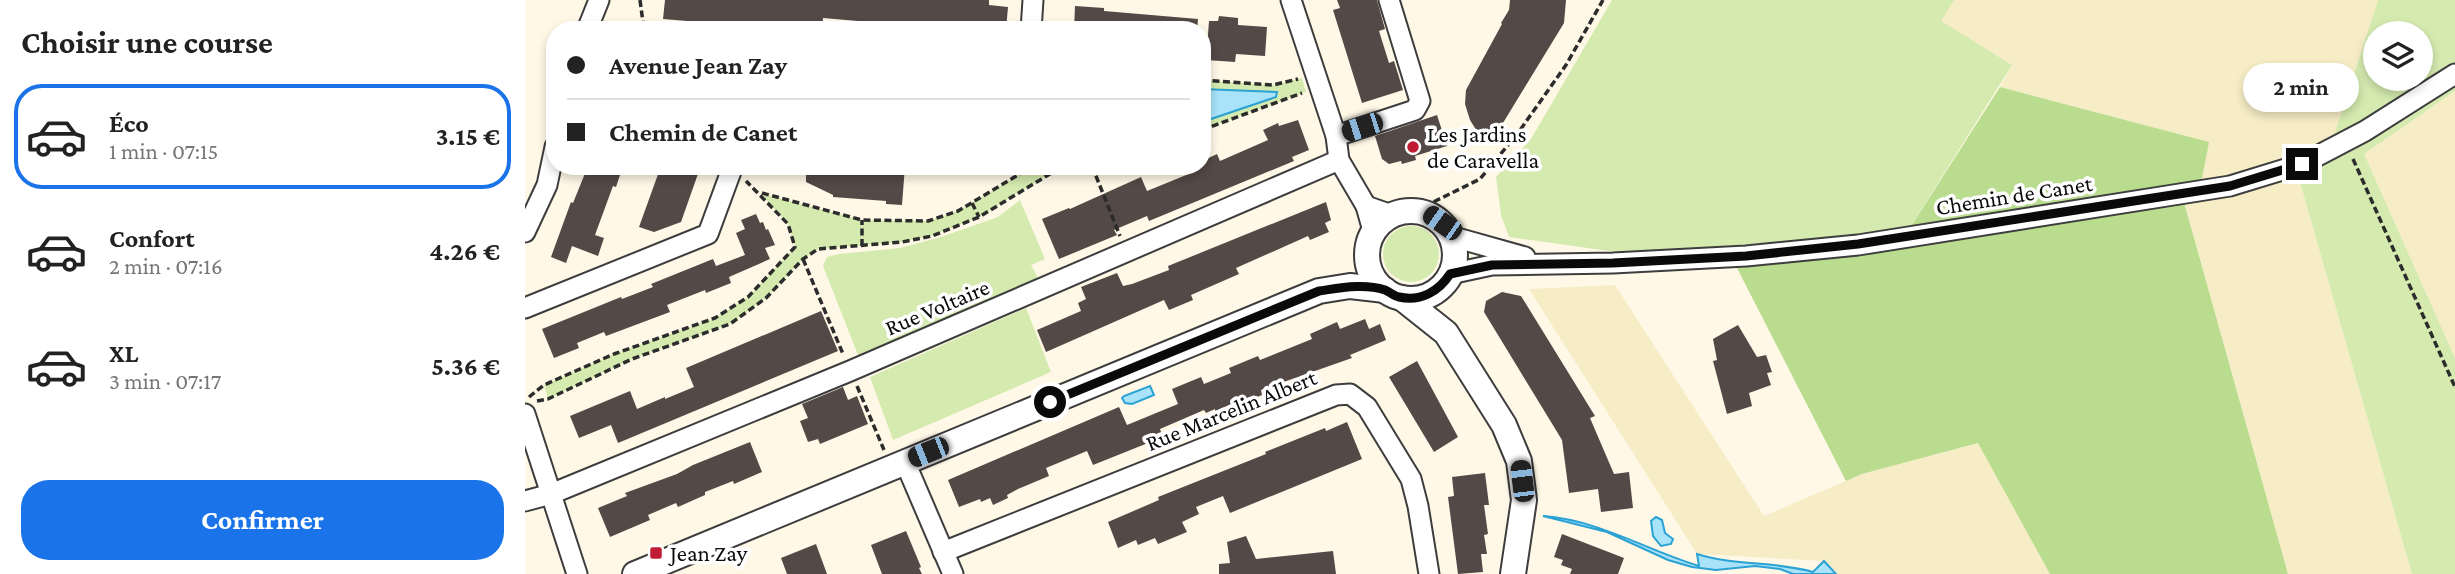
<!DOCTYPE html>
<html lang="fr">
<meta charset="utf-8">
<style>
body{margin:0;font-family:"Crimson Pro",serif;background:#f6f6f6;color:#222;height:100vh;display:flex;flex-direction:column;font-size:26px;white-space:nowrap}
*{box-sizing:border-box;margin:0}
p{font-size:23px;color:#767676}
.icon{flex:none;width:38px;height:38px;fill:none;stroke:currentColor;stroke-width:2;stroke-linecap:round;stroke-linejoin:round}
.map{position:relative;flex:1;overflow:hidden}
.sheet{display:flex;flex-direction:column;background:#fff;width:525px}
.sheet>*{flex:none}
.top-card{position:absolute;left:21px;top:21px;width:665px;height:154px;border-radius:28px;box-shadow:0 4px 10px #0003;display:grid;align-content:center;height:154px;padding:0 21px;background:#fff}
.controls{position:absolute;left:1838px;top:21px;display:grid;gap:14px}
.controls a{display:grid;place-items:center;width:70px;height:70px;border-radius:50%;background:#fff;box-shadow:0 4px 10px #0003;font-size:35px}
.end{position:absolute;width:32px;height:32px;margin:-16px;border:9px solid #0a0a0a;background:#fff;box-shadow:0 0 0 4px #fff}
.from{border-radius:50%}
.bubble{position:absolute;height:49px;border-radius:24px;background:#fff;box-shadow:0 4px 10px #0003;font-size:23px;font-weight:700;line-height:49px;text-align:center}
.car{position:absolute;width:21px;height:42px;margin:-21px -10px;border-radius:9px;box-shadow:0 0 5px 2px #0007;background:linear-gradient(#222 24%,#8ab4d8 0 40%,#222 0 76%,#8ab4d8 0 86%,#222 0)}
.top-card b{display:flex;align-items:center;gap:24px;height:66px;font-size:26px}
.top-card b+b{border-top:2px solid #e0e0e0}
.top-card i{width:18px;height:18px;background:#222}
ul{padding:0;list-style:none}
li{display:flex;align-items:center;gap:21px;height:105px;margin:0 14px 10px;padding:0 7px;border:4px solid transparent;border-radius:28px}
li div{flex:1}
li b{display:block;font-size:26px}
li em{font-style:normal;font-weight:700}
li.on{border-color:#1a73e8}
li>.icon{width:63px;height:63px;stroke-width:1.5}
h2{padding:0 21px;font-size:32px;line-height:84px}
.button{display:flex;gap:14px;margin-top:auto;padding:14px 21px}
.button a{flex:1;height:80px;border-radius:28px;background:#1a73e8;color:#fff;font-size:28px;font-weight:700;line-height:80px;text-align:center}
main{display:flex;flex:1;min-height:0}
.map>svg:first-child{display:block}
.farmland{fill:#f6edc6}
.green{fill:#d4eaaf;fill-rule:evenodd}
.forest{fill:#b9dc8e}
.water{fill:#a8e3f9;stroke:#2ba2d4;stroke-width:2}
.building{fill:#534946}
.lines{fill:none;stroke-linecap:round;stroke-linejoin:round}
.minor-casing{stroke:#3d3d3d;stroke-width:23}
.tertiary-casing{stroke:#3d3d3d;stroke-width:28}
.path{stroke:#2c2c2c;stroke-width:3.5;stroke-dasharray:7 3.5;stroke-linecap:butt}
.minor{stroke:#fff;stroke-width:19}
.tertiary{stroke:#fff;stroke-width:24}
.route{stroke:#0a0a0a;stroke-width:9}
.poi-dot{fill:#c01c34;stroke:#fff;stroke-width:2.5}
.labels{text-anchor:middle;stroke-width:7;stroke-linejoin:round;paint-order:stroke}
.poi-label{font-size:23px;fill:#0a0a0a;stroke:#fff;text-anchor:start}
.street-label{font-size:23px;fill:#0a0a0a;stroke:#fff}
</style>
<main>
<section class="sheet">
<h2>Choisir une course</h2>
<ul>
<li class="on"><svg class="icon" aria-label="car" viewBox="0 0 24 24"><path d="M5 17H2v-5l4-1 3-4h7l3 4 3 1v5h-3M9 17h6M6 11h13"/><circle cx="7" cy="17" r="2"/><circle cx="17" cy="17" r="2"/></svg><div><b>Éco</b><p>1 min · 07:15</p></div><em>3.15 €</em></li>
<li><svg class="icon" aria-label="car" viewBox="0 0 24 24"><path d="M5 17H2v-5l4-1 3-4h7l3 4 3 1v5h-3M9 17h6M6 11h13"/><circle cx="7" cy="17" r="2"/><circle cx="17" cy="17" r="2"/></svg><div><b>Confort</b><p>2 min · 07:16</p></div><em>4.26 €</em></li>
<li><svg class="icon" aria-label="car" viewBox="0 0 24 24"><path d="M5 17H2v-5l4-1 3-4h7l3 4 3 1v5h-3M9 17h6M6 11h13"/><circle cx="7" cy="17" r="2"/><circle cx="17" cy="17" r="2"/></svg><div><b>XL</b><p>3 min · 07:17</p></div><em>5.36 €</em></li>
</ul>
<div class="button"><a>Confirmer</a></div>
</section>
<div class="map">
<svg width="1930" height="574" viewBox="0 0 1930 574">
<rect width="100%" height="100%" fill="#fff8e7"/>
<g class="farmland">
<polygon points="1429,0 1853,0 1806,145 1775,182 1887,574 1763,574 1657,194 1684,142 1475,87 1487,65 1415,21"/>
<polygon points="1930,91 1930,358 1839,154"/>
<polygon points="1090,285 1239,516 1337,474 1454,443 1525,574 1310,574 1299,561 1172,554 1004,289"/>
</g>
<g class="green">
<polygon points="1087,0 1429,0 1416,21 1487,65 1383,231 1105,254 984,237 976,215 971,177 1006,139"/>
<path d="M1853,0H1930V91L1839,154L1930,358V574H1887L1775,182L1806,145ZM1850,33H1895V79H1850Z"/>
<polygon points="777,78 781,92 677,130 677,80 748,85"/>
<polygon points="508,166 538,166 454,217 407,236 377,242 293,249 278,259 241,298 205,324 107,359 23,399 19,385 89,354 190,318 223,297 270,247 263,224 235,193 337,220 403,221 433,211"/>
<polygon points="495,200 520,259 506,265 514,280 333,355 298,266 302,257 314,254 375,248 416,237 473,217"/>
<circle cx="886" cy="254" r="28"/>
<polygon points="501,308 526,372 368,440 345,377"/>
</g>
<polygon class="forest" points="1475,87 1684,142 1677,178 1657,195 1763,574 1525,574 1453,443 1337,474 1321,481 1212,268 1371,250"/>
<g class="water">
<polygon points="677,89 752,92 751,97 677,122"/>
<polygon points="625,386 629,395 607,404 600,403 597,398 599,396"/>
<path d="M1018,516C1074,520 1121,550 1174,566L1172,554C1211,566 1250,561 1288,572L1299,561L1311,574H1268L1255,569L1230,566L1191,570L1167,567L1143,560L1082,532Z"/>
<polygon points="1131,517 1137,520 1140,533 1148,539 1146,544 1136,546 1128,536 1126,521"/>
</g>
<g class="building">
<polygon points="140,0 464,0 464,5 483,7 481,30 400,24 400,28 373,26 373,29 332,25 333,21 298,18 297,30 282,30 268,29 269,24 235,21 235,27 138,19"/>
<polygon points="812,0 852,0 860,29 854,31 864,63 869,61 878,90 837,103 808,10 815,8"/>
<polygon points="985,0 1041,0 1039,23 970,136 958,136 953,133 945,120 940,104 941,90 977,24 976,23 984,10"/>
<polygon points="550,6 579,8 579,11 673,19 672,30 549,30"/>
<polygon points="694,16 713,18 713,25 742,27 740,56 711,54 710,62 681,60 684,21 693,21"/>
<polygon points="912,115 922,146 890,156 891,160 877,164 876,161 864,164 857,159 850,136"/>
<polygon points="773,120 784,150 767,157 769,161 624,221 622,216 589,230 592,235 534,259 517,219 544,208 545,209 616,177 622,191 671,171 669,166 677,166 677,161 692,154 695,161 743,140 738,130 753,123 754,126"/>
<polygon points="63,166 98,166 91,187 88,186 70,235 79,238 73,256 47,246 41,263 26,257 46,202 48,203"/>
<polygon points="136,166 162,166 174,171 156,222 129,232 114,227"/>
<polygon points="281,166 380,166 377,205 361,204 361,201 308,197 308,195 281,182"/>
<polygon points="801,202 806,220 800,223 804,232 785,240 783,236 711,268 714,274 666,295 668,300 644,310 639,300 521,352 512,330 556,311 553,303 561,299 556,287 592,273 598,286 607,284 644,270 643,266"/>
<polygon points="231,214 235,223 238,222 241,230 243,229 250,245 240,248 245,259 204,277 206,283 181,293 180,290 142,305 145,312 81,336 79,332 52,343 54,348 29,358 17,329 96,297 97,299 128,287 126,284 188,259 191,266 220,255 211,233 220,229 216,220"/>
<polygon points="977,292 996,296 1070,416 1065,418 1089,474 1104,472 1108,508 1076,512 1073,489 1044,493 1037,440 959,312 961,301"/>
<polygon points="296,311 313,351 93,443 86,425 54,438 45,416 105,391 112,409 140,397 140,399 169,387 161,368"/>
<polygon points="840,319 844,329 855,324 861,340 825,355 827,358 736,390 737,395 710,407 709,403 690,411 690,409 681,413 679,410 635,429 636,432 626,436 628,441 568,465 562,451 521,468 524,476 493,489 482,495 483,498 468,505 465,498 456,502 455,499 434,507 423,480 594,407 602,425 653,404 647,389 676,377 679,384 706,373 704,368 733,356 735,360 787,339 785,334 812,322 815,329"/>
<polygon points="1213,325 1232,357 1241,355 1247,372 1242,373 1246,385 1224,393 1227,406 1202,414 1188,361 1192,360 1188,339"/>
<polygon points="892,361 933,437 909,452 864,377"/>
<polygon points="318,387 323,400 332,396 343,424 295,444 293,439 283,442 275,421 283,418 277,404"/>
<polygon points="822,422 837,459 705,513 698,496 671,507 674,514 657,522 662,532 633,544 630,538 613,545 611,540 593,548 583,522 634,500 633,497 741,454 740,452 800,428 801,431"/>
<polygon points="225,442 237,472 209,484 208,481 180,492 180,495 153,507 151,503 123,515 125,520 85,537 73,508 102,496 100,493 152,474 168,465"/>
<polygon points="960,473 964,505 959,505 963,534 959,535 962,554 956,554 958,572 933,574 923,497 929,496 927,477"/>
<polygon points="381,531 396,567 394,568 397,574 357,574 346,545"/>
<polygon points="1037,534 1099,558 1093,574 1045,574 1047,569 1036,565 1038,560 1029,557"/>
<polygon points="721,536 731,559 808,551 811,574 694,574 694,564 705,563 702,542"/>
<polygon points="291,544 302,574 262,574 256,558"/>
</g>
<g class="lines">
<g class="minor-casing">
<g id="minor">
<polyline points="766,0 811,136 814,160 841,206 848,231"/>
<polyline points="62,30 74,0"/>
<polyline points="506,30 508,0"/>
<polyline points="811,136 890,110 895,101 864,0"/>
<polyline points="841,206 867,215"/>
<polyline points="0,232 22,185 30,147"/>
<polyline points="925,236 1000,257"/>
<polyline points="925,274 967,265 1088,263 1221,256 1333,245 1705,186 1777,164 1840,131 1930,74"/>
<polyline points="0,308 183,234 208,166"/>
<polyline points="0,414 52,574"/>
<polyline points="380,462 428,574"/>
<polyline points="0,501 26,494 325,371 814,160"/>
<polyline points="418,552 811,395 825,394 842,407 886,479 893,506 904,574"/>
</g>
</g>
<g class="tertiary-casing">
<g id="tertiary">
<circle cx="886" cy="255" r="44"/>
<polyline points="877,298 921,333 979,425 994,461 999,500 988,574"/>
<polyline points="110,574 794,291 825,286 860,290"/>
</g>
</g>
<g class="path">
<polyline points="115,0 119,30"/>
<polyline points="677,80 748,85 773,79"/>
<polyline points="677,130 777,93"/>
<polyline points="1828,159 1930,387"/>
<polyline points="567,166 595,236"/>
<polyline points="237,193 337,220 403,221 433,211 508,166"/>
<polyline points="447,203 454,217"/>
<polyline points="890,211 955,179 993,133 1041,65 1078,0"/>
<polyline points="337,246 337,220"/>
<polyline points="278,259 318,354"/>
<polyline points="332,386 359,450"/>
<polyline points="4,397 19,385 89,354 190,318 223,297 270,247 263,224 221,181"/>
<polyline points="12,401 23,399 107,359 205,324 241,298 278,259 293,249 377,242 407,236 454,217 538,166"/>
</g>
<use href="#minor" class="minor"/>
<use href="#tertiary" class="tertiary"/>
</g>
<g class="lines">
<path class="route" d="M525,402L794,291C815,288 839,283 860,290C865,292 869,296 874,297C896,302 914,291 925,274L967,265L1088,263L1221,256L1333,244L1705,186L1777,164"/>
</g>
<g class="poi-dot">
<circle cx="888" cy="147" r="7"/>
<rect x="124" y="546" width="14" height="14" rx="3.5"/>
</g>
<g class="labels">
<g class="poi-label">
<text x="902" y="142">Les Jardins<tspan x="902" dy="26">de Caravella</tspan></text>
<text x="145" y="561">Jean Zay</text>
</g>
<g class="street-label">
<text transform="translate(1489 195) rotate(-9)" y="8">Chemin de Canet</text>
<text transform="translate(412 307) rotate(-23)" y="8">Rue Voltaire</text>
<text transform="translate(706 410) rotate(-22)" y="8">Rue Marcelin Albert</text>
</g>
</g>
</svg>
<div class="controls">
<a><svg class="icon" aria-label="layers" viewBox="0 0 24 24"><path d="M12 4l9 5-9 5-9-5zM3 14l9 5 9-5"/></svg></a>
</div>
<i class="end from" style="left:525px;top:402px"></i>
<i class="end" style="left:1777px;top:164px"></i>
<div class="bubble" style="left:1718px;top:63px;width:116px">2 min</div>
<i class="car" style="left:837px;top:127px;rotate:252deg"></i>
<i class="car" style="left:917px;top:223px;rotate:305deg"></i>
<i class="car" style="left:403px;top:452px;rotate:248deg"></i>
<i class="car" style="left:997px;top:481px;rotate:353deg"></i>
<div class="top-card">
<b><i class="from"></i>Avenue Jean Zay</b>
<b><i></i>Chemin de Canet</b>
</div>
</div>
</main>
